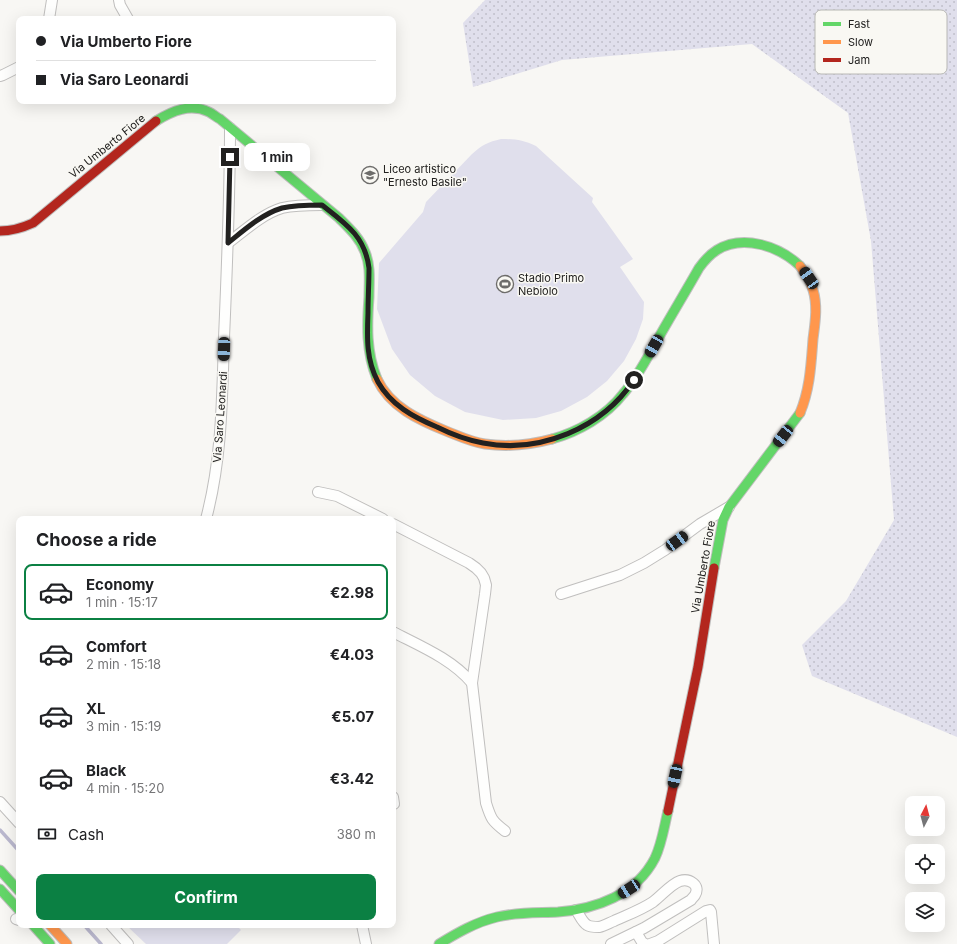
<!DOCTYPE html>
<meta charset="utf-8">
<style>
body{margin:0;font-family:Inter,sans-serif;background:#f2f2f2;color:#202124;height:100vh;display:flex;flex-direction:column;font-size:15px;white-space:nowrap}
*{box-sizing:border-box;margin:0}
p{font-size:13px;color:#757577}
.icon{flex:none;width:22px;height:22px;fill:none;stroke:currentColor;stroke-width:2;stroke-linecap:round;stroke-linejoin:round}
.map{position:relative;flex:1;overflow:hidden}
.panel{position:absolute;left:16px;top:516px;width:380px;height:412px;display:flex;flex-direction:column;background:#fff;border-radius:8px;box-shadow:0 4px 16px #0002}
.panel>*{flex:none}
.guide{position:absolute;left:16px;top:16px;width:380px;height:88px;border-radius:8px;box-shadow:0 4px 16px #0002;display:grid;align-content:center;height:88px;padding:0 20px;background:#fff}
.needle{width:26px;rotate:6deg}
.controls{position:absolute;left:905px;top:796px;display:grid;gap:8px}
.controls a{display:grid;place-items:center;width:40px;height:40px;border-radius:8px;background:#fff;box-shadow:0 4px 16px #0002;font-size:20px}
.end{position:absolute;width:18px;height:18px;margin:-9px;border:5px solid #222120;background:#fff;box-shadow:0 0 0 2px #fff}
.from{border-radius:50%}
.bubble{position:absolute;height:28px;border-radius:8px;background:#fff;box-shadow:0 4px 16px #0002;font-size:13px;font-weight:700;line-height:28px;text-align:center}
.car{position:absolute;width:12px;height:24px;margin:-12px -6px;border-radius:5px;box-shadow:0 0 3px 1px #0007;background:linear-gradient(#222 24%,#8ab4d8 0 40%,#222 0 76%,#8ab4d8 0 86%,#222 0)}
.guide b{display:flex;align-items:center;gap:14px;height:38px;font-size:15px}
.guide b+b{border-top:1px solid #e0e0e0}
.guide i{width:10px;height:10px;background:#202124}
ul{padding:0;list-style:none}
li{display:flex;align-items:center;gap:12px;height:56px;margin:0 8px 6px;padding:0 12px;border:2px solid transparent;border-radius:8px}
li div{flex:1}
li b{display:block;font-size:15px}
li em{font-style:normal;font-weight:700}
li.on{border-color:#0b8043}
li>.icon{width:36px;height:36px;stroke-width:1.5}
h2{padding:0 20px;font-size:18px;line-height:48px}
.pay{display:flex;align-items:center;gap:10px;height:44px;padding:0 20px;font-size:15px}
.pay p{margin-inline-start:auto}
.primary-button{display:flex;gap:8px;margin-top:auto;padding:8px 20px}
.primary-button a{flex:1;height:46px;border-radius:8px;background:#0b8043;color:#fff;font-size:16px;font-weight:700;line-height:46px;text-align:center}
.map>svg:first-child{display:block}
.grass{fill:url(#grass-dots)}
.garden{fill:#e0dfec}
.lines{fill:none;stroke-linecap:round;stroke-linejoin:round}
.stream{stroke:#bab8ce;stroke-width:3.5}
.street-casing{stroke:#c0bfbe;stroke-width:12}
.fast-casing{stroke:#c0bfbe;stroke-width:11}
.slow-casing{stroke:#c0bfbe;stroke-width:11}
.jam-casing{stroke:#c0bfbe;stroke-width:11}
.street{stroke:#fefefd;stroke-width:10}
.fast{stroke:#63d668;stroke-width:9}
.slow{stroke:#ff974d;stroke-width:9}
.jam{stroke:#b3261e;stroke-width:9}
.route{stroke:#222120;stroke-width:5}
.labels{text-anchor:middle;stroke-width:3;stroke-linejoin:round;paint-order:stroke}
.street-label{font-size:11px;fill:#222120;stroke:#f9f8f3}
.poi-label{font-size:11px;fill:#222120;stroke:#f9f8f3;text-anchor:start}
.key{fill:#f9f8f3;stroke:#b8b8b4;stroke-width:1}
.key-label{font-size:11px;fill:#222120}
</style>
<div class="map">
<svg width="957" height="944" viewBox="0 0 957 944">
<defs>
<pattern id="grass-dots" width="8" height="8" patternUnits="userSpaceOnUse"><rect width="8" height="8" fill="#e0dfec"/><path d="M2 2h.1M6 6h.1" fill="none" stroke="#c0bfca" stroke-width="1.8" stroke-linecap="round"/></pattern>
</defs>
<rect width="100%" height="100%" fill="#f8f7f4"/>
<polygon class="grass" points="485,0 957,0 957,737 812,676 802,645 846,601 894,520 871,241 848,113 752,44 562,60 473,87 463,23"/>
<g class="garden">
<path d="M501,139C515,139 523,140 536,146L593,198L592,202L633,259L620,267L644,302L643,319L636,339L624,361L607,381L587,397L561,411L536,418L503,420L465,412L435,396L410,375L392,349L377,309L379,263L423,212L426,202L472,154C482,145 488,142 501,139Z"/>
<polygon points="126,925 236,925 241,930 227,944 146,944"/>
</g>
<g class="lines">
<g class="stream">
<polyline points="0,830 19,851"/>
<polyline points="84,925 101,944"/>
</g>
<g class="street-casing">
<g id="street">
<polyline points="119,0 120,5 128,19"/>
<polyline points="49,19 52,0"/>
<polyline points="0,76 3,75 19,67"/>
<path d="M228,243C244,231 262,214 282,208C295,205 309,205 322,205"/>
<polyline points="318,492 337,496 383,519"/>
<path d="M206,519C222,459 222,400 224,338C227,268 230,198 230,128"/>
<path d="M393,524L469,563L476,568L481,573L484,578L486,585L485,594L472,683L486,803C491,819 492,821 505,831"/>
<polyline points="561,594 620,575 644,563 665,550 700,524 729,507"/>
<path d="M393,632C420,646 452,659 472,683"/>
<polyline points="393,797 394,804"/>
<polyline points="0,802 19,823"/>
<path d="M576,910C579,914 582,922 587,925C590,927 596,927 599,927C604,926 609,923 614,921C627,915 641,910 653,902C661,896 671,884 680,881C689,878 701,885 695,895C694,897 692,898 691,900L644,928L611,944"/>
<polyline points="16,919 19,920"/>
<polyline points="111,925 128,944"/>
<polyline points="362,925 366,944"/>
<polyline points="636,932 642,942 645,944"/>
<polyline points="650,944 658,941 706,911 710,910 711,912 714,944"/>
</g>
</g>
<g class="fast-casing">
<g id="fast">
<path d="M156,121C172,111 190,103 209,112C213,114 216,117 220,119L339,218C349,228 360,238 365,252C371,266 369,282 369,297C367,325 366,352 377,379"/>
<path d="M552,439C578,432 606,416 623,394C638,377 648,356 659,337C672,314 686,291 699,268C704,261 709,255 717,250C743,234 779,246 800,266"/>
<polyline points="714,568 723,520 729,507 800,413"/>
<polyline points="0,870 19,891"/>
<polyline points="0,889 19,910"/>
<polyline points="33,925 50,944"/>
<path d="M439,944C457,933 476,922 497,917C517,912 537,913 558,912C596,909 636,895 655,858C662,843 664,827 668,811"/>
</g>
</g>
<g class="slow-casing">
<g id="slow">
<path d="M377,379C390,407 419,420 446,431C459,436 471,442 485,444C507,447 530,445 552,439"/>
<path d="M800,413C810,389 811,365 813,339C815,323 818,306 813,290C811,281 805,273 800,266"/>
<polyline points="50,925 67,944"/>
</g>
</g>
<g class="jam-casing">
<g id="jam">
<path d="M0,231C12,231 22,228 33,223L156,121"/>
<polyline points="668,811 698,667 714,568"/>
</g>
</g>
<use href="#street" class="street"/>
<use href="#fast" class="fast"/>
<use href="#slow" class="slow"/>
<use href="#jam" class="jam"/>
</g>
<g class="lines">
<path class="route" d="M230,157L228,243C244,230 262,214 282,208C295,205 309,205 322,205C345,223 365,236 369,268C369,283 368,298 368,313C367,337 366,360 378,382C391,405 413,417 437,427C451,434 467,440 483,443C540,454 602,428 634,380"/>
</g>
<defs>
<g id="school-ring" transform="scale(0.9)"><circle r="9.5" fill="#f9f8f3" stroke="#6d6c6a" stroke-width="1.5"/><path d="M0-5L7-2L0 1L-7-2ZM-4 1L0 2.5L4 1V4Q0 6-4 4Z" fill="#6d6c6a"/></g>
<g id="stadium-ring" transform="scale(0.9)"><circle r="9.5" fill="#f9f8f3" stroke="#6d6c6a" stroke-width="1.5"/><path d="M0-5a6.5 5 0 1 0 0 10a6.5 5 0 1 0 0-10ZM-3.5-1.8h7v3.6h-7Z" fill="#6d6c6a"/></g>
</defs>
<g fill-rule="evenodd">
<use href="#school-ring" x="370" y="175"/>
<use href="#stadium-ring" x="505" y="284"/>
</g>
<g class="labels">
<g class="street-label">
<text transform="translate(107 146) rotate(-39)" y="4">Via Umberto Fiore</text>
<text transform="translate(220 417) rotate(-86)" y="4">Via Saro Leonardi</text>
<text transform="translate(703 567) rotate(-80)" y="4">Via Umberto Fiore</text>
</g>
<g class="poi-label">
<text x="383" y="173">Liceo artistico<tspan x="383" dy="13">"Ernesto Basile"</tspan></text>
<text x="518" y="282">Stadio Primo<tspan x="518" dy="13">Nebiolo</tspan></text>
</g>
</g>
<rect x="815" y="10" width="132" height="64" rx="6" class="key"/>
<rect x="823" y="22" width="18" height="4" fill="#63d668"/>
<rect x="823" y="40" width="18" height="4" fill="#ff974d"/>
<rect x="823" y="58" width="18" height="4" fill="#b3261e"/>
<g class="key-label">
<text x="848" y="28">Fast</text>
<text x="848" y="46">Slow</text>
<text x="848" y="64">Jam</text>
</g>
</svg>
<div class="controls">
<a><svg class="needle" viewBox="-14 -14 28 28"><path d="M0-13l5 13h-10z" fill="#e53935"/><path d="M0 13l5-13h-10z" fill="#757577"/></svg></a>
<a><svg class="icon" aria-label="locate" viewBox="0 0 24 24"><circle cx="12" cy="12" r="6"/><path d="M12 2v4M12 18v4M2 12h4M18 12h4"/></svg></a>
<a><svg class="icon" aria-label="layers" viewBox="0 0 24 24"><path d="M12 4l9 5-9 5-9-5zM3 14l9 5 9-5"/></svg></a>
</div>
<i class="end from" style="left:634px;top:380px"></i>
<i class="end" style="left:230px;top:157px"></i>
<div class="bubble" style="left:244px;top:143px;width:66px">1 min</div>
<i class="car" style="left:809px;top:278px;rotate:326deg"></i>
<i class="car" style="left:654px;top:346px;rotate:210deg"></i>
<i class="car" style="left:224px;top:349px;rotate:182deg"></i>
<i class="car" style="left:783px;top:436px;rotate:218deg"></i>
<i class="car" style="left:677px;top:541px;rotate:54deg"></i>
<i class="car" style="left:675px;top:776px;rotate:192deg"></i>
<i class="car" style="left:629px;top:889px;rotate:237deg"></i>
<div class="guide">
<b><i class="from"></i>Via Umberto Fiore</b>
<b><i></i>Via Saro Leonardi</b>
</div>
<section class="panel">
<h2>Choose a ride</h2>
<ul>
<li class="on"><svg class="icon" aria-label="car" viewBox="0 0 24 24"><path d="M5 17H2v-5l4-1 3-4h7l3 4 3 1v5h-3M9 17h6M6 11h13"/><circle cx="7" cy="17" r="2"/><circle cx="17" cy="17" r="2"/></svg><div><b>Economy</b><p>1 min · 15:17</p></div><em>€2.98</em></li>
<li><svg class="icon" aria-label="car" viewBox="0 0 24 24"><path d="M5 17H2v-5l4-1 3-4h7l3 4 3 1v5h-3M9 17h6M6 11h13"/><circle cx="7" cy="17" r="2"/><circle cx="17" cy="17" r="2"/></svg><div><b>Comfort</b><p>2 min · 15:18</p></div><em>€4.03</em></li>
<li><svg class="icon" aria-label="car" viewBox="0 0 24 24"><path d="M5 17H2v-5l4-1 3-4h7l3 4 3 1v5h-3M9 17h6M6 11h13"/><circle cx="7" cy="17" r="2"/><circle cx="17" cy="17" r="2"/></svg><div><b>XL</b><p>3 min · 15:19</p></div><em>€5.07</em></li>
<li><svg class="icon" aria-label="car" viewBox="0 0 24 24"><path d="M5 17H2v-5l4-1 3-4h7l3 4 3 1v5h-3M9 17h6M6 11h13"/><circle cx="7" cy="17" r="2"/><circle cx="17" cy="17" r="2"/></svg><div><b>Black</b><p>4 min · 15:20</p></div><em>€3.42</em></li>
</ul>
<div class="pay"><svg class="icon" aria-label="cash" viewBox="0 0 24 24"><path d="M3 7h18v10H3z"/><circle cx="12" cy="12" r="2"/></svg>Cash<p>380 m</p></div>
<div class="primary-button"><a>Confirm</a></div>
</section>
</div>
